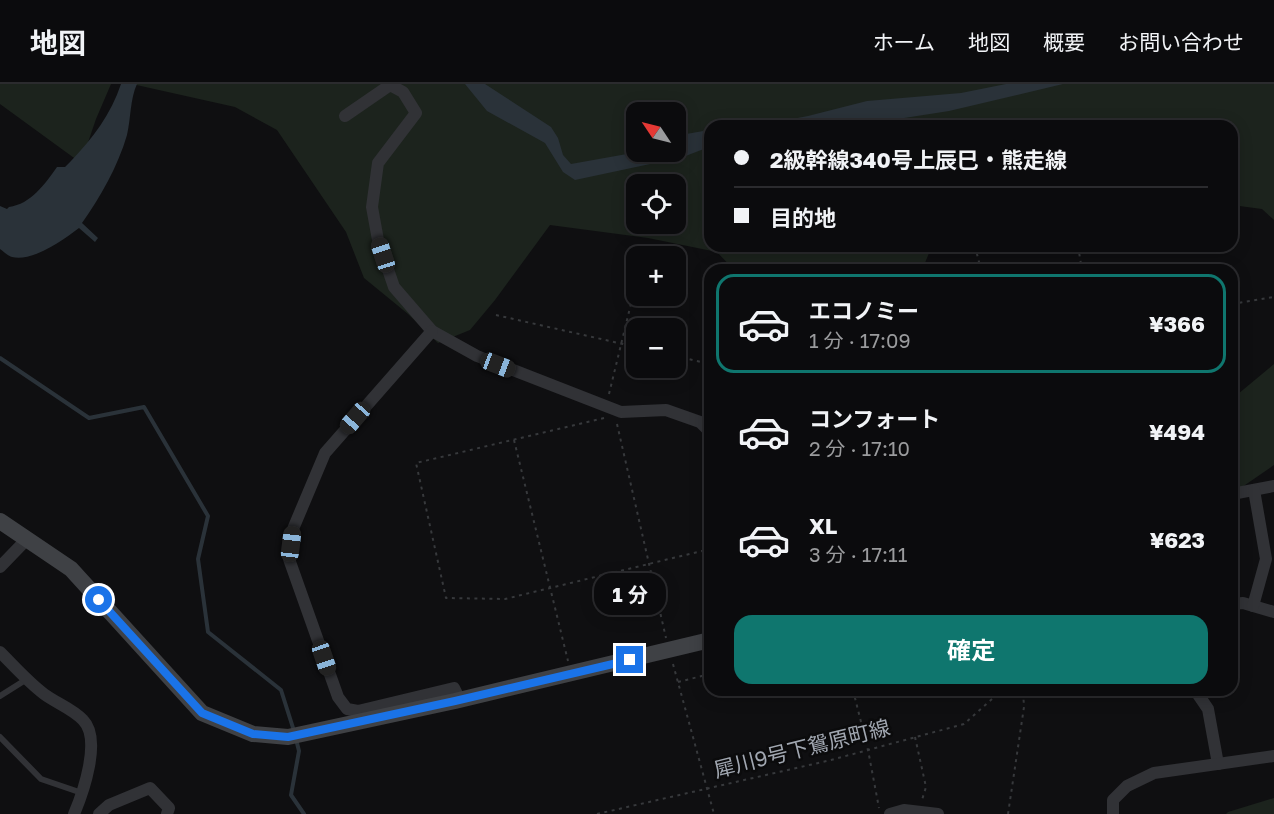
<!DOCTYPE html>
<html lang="ja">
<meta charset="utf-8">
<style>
body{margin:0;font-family:"Golos Text","Noto Sans JP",sans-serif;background:#141416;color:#f1f3f6;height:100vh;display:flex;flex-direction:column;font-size:22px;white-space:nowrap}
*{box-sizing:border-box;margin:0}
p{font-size:20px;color:#9a9b9d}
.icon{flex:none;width:33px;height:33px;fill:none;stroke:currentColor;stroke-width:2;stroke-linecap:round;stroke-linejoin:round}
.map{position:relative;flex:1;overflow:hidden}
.sheet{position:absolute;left:704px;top:180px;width:534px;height:432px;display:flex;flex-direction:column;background:#0b0b0d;border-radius:18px;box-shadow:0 3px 15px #0003,0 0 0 2px #2b2b2e}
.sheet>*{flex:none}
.top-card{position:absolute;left:704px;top:36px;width:534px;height:132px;border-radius:18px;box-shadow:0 3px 15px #0003,0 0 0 2px #2b2b2e;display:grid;align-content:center;height:132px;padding:0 30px;background:#0b0b0d}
.needle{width:39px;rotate:305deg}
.fabs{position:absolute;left:626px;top:18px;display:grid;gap:12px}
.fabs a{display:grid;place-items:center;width:60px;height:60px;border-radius:12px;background:#0b0b0d;box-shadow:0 3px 15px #0003,0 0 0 2px #2b2b2e;font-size:30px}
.end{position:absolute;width:27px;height:27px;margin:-14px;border:8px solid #1a73e8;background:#fff;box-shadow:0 0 0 3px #fff}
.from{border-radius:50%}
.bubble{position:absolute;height:42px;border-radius:18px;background:#0b0b0d;box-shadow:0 3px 15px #0003,0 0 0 2px #2b2b2e;font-size:20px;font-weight:700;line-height:42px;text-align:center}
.car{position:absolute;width:18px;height:36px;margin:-18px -9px;border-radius:8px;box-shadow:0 0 4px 2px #0007;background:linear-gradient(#222 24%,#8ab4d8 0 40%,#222 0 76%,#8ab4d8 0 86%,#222 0)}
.top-card b{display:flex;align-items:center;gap:21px;height:57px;font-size:22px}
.top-card b+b{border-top:2px solid #2b2b2e}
.top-card i{width:15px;height:15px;background:#f1f3f6}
ul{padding:10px 0 0;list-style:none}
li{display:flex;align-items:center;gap:18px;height:99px;margin:0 12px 9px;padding:0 18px;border:3px solid transparent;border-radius:18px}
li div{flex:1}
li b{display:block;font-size:22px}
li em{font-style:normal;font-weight:700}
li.selected{border-color:#0f766e}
li>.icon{width:54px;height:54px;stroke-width:1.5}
.cta{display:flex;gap:12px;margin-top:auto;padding:12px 30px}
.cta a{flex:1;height:69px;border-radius:18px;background:#0f766e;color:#fff;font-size:24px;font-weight:700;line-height:69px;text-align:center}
header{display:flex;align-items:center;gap:36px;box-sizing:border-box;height:84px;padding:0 30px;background:#0b0b0d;border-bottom:2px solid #2b2b2e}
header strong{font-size:28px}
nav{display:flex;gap:33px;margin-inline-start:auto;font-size:21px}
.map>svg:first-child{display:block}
.green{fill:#1c231d;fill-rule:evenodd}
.water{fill:#2a3239}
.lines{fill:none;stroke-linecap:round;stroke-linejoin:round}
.stream{stroke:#2a3239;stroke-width:4}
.path{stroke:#37393c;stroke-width:2;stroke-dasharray:3 4.5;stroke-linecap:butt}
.lane{stroke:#313236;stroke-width:6}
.street{stroke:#313236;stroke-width:12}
.secondary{stroke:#3f4145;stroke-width:16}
.route{stroke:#1a73e8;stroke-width:8}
.labels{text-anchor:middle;stroke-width:5;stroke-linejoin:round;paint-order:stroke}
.street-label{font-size:21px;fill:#a1a7b1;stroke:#0b0b0c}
</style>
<header>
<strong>地図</strong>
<nav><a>ホーム</a><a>地図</a><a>概要</a><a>お問い合わせ</a></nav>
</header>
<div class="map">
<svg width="1274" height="730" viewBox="0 0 1274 730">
<rect width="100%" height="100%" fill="#0f0f11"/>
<g class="green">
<polygon points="0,0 111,0 96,35 81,79 0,20"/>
<path d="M132,0H1274V136L1262,125L1232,121V42H710V162H932L922,186H734L717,168L648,154L550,141L495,216L470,246L438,259L408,230L364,194L346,148L277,46L235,23ZM636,28H675V68H636ZM636,100H675V140H636Z"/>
<polygon points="1274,280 1274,381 1232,410 1232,315"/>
<polygon points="1274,714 1274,730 1226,730 1228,728"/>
</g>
<g class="water">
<path d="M121,0H137C130,15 131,34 127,51C118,82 100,114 82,139L98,154L95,158L79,144C63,156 33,178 12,173C8,172 4,168 0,165V122L7,125L9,123C31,120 45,100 57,83H65L71,77C93,54 111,30 121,0Z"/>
<polygon points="465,0 485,0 551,43 558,54 563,71 571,80 638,68 675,68 675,52 709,46 709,63 683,73 575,96 563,88 545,59 487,27"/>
<polygon points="1006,0 1063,0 949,27 853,42 736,42 766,40 808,32 867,17 961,9"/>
</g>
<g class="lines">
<g class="stream">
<polyline points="0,274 89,334 144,323 208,432 198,475 208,548 281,606 294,647"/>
<polyline points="296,655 299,667 291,711 304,730"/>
</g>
<g class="path">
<polyline points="975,162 981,186"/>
<polyline points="1078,162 1082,186"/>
<polyline points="1232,220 1274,213"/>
<polyline points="496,231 636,263"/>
<polyline points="675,272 710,280"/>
<polyline points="609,310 636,199"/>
<polyline points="604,334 416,379 446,514 505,515 710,465"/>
<polyline points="617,340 666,554"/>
<polyline points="514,356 568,577"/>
<polyline points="673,580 714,730"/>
<polyline points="678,598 710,590"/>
<polyline points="853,606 868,666 879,724"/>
<polyline points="915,653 926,703 922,716"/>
<polyline points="597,730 831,676 964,640 1002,606"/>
<polyline points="1008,730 1024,623 1023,606"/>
</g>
<g class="lane">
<polyline points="0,612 27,595"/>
<polyline points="0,653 41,695 82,709"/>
</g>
<g class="street">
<polyline points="345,32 390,1 403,8 416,29 378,79 372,123 378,156 394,203 432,247 477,272 621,328 666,326 700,338 710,348"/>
<polyline points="432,247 325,369 293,445 289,475 338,613 347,625 358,627 454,604 460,616"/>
<polyline points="1232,410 1274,402"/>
<polyline points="0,483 27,455"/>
<polyline points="1232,520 1243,519 1274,528"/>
<polyline points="1253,522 1266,475 1254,406"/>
<path d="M0,568C14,582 28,598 44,610C56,619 73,625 83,636C102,655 83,709 74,730"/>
<polyline points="1195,606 1208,625 1218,680"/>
<polyline points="99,730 109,721 150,704 169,724 167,730"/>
<polyline points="890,730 904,726 938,730"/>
<polyline points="1113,730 1113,716 1127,702 1154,689 1274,672"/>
</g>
<polyline class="secondary" points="0,437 71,485 202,629 253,650 288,653 455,617 710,556"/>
</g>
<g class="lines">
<polyline class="route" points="99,516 202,629 253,650 288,653 455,617 630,576"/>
</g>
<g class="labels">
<g class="street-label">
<text transform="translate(802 665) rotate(-14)" y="7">犀川9号下鴛原町線</text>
</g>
</g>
</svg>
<div class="fabs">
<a><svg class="needle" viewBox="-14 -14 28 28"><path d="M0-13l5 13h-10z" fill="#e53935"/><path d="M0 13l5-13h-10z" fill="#9a9b9d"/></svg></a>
<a><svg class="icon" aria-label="locate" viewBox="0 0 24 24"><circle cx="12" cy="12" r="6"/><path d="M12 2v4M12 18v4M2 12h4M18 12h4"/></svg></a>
<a>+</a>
<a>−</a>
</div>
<i class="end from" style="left:99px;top:516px"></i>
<i class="end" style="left:630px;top:576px"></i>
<div class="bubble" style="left:594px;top:489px;width:72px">1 分</div>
<i class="car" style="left:383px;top:171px;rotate:342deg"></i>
<i class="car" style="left:498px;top:281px;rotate:111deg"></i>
<i class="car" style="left:355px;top:334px;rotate:221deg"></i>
<i class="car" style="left:291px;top:460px;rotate:7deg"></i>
<i class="car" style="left:324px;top:574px;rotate:161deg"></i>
<div class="top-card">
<b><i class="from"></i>2級幹線340号上辰巳・熊走線</b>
<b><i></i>目的地</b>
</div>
<section class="sheet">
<ul>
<li class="selected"><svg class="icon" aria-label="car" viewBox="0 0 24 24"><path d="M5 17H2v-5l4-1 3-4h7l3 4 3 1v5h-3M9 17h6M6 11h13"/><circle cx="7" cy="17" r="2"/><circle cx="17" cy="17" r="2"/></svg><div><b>エコノミー</b><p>1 分 · 17:09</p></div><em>¥366</em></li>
<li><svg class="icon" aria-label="car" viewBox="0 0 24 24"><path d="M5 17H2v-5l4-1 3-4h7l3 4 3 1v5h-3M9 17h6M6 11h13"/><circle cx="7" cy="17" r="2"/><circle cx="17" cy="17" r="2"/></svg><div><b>コンフォート</b><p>2 分 · 17:10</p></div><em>¥494</em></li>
<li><svg class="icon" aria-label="car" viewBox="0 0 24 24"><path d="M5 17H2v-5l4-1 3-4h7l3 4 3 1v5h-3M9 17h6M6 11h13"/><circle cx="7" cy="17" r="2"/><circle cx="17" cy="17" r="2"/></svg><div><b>XL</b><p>3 分 · 17:11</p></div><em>¥623</em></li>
</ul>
<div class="cta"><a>確定</a></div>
</section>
</div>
